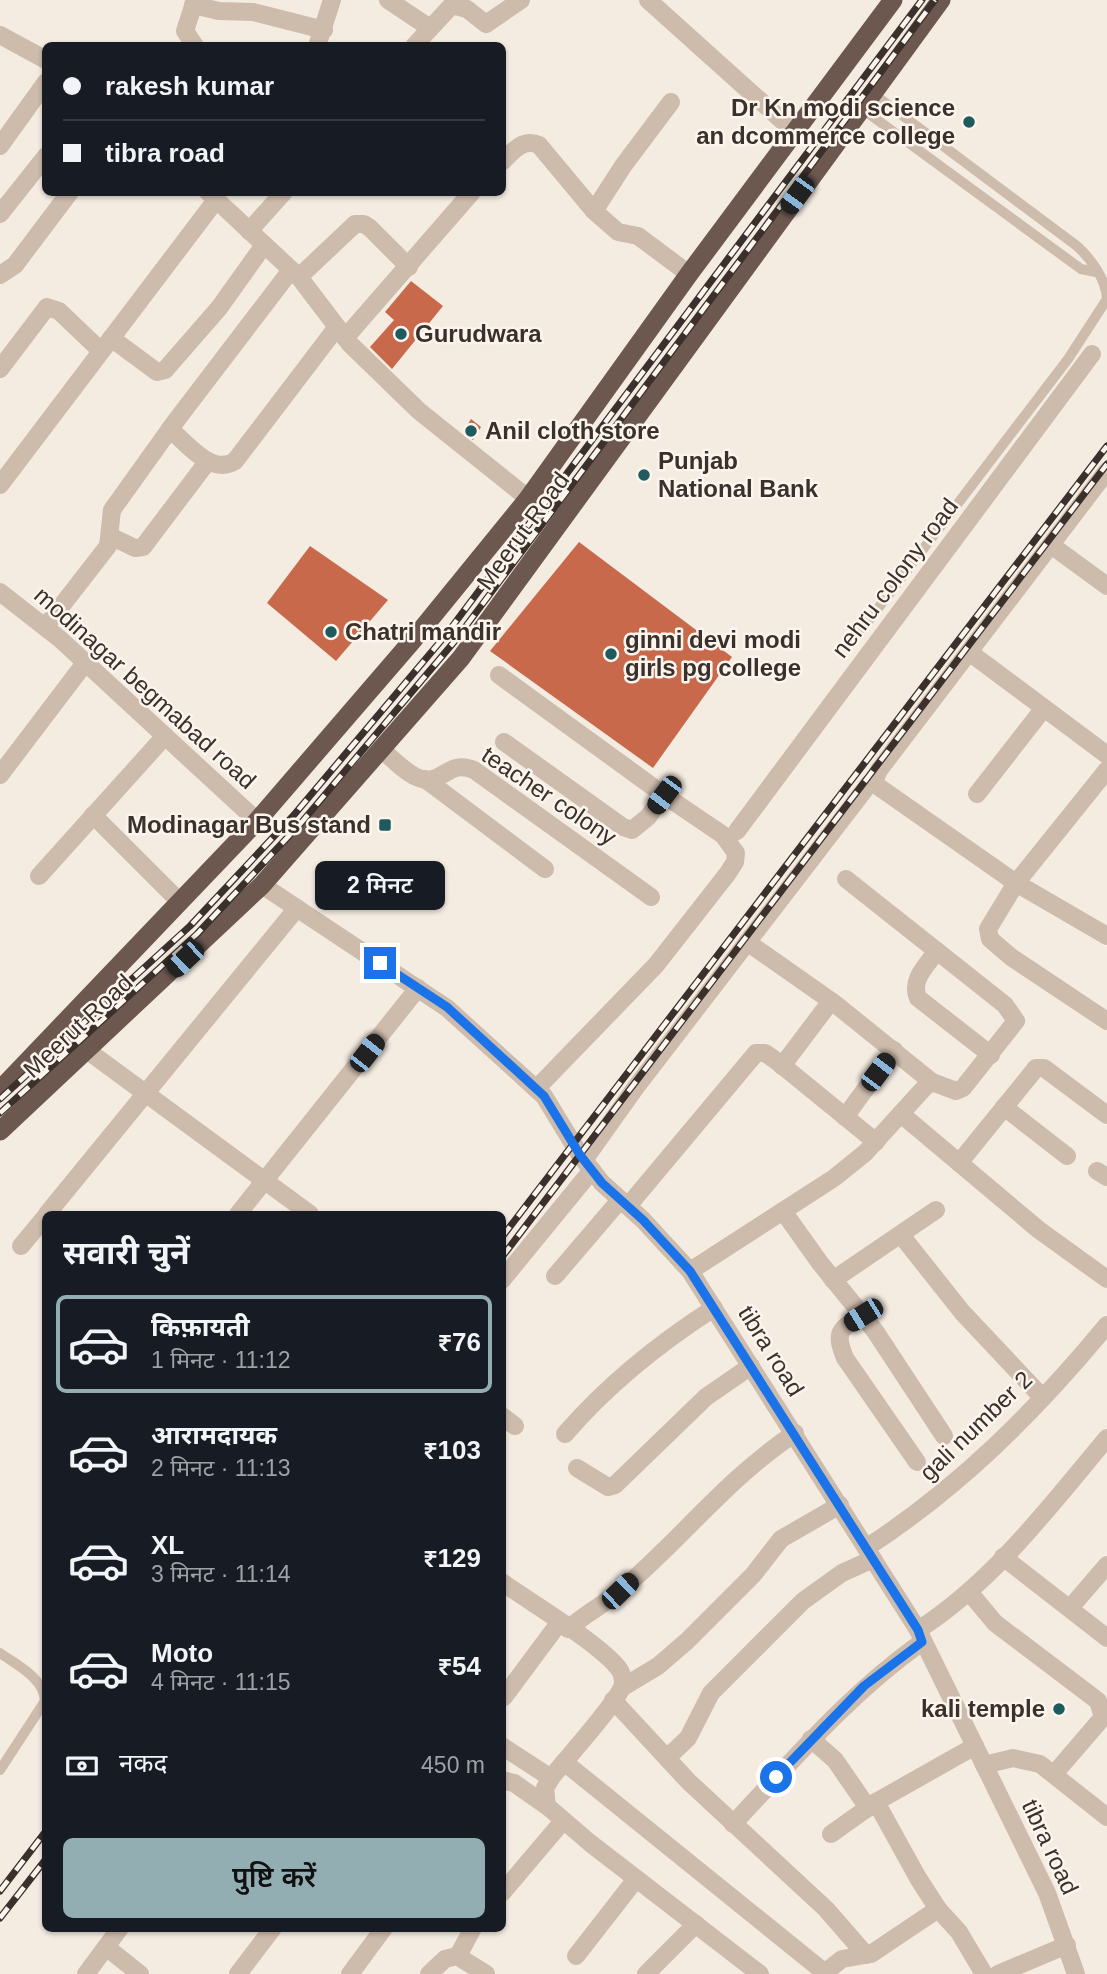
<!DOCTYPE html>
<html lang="hi">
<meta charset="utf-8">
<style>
body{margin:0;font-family:Helvetica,"Noto Sans Devanagari",sans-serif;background:#242831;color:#f1f3f6;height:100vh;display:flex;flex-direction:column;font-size:26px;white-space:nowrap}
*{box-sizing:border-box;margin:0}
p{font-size:23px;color:#9ea1a6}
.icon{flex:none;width:38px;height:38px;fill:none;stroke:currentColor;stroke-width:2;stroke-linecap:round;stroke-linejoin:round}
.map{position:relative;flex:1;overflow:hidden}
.panel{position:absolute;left:42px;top:1211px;width:464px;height:721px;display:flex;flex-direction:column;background:#171b24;border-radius:10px;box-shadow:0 2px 5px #0004}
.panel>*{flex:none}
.guide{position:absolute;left:42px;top:42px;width:464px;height:154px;border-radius:10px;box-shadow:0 2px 5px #0004;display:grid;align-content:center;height:154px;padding:0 21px;background:#171b24}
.end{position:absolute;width:32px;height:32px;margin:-16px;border:9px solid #1a73e8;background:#fff;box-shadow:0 0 0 4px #fff}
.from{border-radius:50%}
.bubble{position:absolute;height:49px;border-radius:10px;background:#171b24;box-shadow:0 2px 5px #0004;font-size:23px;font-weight:600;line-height:49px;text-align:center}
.car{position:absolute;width:21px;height:42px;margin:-21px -10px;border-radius:9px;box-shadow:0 0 5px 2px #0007;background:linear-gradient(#222 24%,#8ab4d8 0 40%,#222 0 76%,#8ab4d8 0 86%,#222 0)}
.guide b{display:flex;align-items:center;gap:24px;height:66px;font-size:26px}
.guide b+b{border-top:2px solid #363941}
.guide i{width:18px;height:18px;background:#f1f3f6}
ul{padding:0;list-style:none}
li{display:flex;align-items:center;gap:21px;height:98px;margin:0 14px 10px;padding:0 7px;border:4px solid transparent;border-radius:10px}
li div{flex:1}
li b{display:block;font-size:26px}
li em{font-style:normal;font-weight:600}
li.current{border-color:#92aeb2}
li>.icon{width:63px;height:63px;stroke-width:1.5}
h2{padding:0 21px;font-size:32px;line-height:84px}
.pay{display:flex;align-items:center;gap:18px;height:77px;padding:0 21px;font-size:26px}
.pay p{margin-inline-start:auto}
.action{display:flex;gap:14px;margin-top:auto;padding:14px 21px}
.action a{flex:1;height:80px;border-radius:10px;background:#92aeb2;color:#111;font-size:28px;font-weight:600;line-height:80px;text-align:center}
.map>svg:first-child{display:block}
.building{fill:#c8694b}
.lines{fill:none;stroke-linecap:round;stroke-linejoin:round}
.service{stroke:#cdbbac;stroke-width:10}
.minor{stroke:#cdbbac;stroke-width:18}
.tertiary{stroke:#cdbbac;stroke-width:18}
.trunk{stroke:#6c584f;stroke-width:19}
.rail-casing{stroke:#3b302b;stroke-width:7}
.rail{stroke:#fbf5ee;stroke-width:4.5;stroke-dasharray:13;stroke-linecap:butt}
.route{stroke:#1a73e8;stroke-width:9}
.poi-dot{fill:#1f5a5e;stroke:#fbf5ee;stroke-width:2.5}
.labels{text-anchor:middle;stroke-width:5;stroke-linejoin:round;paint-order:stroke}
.poi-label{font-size:24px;font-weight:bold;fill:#3b302b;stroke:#fbf5ee;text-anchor:start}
.street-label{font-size:24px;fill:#3b302b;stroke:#fbf5ee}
</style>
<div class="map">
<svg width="1107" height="1974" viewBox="0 0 1107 1974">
<rect width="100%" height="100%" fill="#f4ebe1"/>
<g class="building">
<polygon points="411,281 443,306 392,369 370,347 394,320 385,312"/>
<polygon points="471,419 481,427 473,440 463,432"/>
<polygon points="579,542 732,657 653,768 490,651"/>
<polygon points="310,546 388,600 336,661 267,603"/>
</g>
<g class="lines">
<g class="service">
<polyline points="861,108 1081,269 1096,272"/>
<path d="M863,628L1068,359L1107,299C1106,279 1091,259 1077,246L871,92"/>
<path d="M0,1653C17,1665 44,1678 45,1701L0,1770"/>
</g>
<g class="minor">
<polyline points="388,0 430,28"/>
<polyline points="648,0 796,133"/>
<polyline points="193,5 219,11 253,12 324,30"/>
<polyline points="0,35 46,60"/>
<polyline points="195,46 185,31 195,0"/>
<polyline points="317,46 332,0"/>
<polyline points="414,46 452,5 467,9 486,24 521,0"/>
<polyline points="0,146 46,82"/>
<path d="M502,162C513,151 523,138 539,145L594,211L618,232L638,236L689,274"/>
<polyline points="208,192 299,277 350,344 419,411 559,523"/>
<polyline points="594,211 623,166 671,102"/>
<polyline points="0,214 46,156"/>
<polyline points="249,231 284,192"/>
<polyline points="0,275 15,265 70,192"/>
<polyline points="299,277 355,224 364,224 370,228 409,267"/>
<polyline points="111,338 157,372 165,370 219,308 264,245"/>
<polyline points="345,338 472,192"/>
<polyline points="0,369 47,307 59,311 101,351"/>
<path d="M170,429C187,444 212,476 235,461L337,327"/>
<polyline points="0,485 216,200"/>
<polyline points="110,536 135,548 143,547 208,461"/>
<polyline points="1051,545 1107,586"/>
<polyline points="45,627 108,546 112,510 175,422 291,270"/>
<polyline points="969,652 1107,755"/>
<polyline points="499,675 664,795 723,835 736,853 735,862 728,873 656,965 536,1089"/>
<polyline points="504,742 623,827 632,830 648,817 664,795"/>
<path d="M381,749C392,758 408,776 422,779C443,784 449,759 474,770L651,897"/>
<polyline points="1107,770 1016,883 988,929 990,939 1011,957 1107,1021"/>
<polyline points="0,775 85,663"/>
<polyline points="425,779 545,869"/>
<polyline points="873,784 879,770 1107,471"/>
<polyline points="977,794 1044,708"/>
<polyline points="93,815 180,902"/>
<polyline points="737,831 1092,354"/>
<polyline points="39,876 165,736"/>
<polyline points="747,942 834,1003 932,1082"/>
<path d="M937,951C927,965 910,980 918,998L991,1055"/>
<polyline points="58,1029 310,1214"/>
<polyline points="782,1066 831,1001"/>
<polyline points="1004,1107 1067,1156"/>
<polyline points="901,1114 1039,1230 1107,1279"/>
<polyline points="845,1117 894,1050"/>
<polyline points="584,1160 636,1087 869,784 876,785 1016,883 1107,936"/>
<polyline points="959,1163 1036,1068 1044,1068 1107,1115"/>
<polyline points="1097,1171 1107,1177"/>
<polyline points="628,1206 756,1053 765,1053 778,1062 876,1142"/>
<polyline points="783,1211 820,1263 875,1331 944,1436"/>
<polyline points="47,1214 297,908"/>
<polyline points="238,1214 418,988"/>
<polyline points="901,1235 962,1312 1042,1397"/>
<polyline points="21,1246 46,1216"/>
<polyline points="690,1271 834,1178 865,1153 925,1087 932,1082 956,1091 963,1088 1016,1021 1005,1005 846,879"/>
<polyline points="555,1276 620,1200"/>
<polyline points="502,1280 592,1170"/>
<polyline points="833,1280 936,1210"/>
<path d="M863,1315C840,1329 834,1331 845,1358L917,1462"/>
<polyline points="502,1416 515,1426"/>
<path d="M565,1434C609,1383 658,1344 714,1308"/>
<polyline points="577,1468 608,1487 615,1485 706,1397 751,1366"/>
<path d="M866,1548C960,1487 1036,1411 1107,1325"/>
<polyline points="1003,1557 1107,1638"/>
<path d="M502,1582C531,1603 599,1643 619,1669C622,1673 623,1679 623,1684C620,1700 564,1761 551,1778L545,1788L547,1806L590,1843L760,1974"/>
<polyline points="970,1593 995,1623 1098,1701 1103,1717 1055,1773"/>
<polyline points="1070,1608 1107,1565"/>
<path d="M568,1629C585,1614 603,1605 620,1591C682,1539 725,1480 795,1433"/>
<path d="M918,1630C994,1581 1049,1507 1107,1438"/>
<polyline points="623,1687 658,1666 687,1641 753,1575 781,1539 840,1505"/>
<polyline points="504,1697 559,1623"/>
<polyline points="613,1700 689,1782 826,1909 866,1955"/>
<polyline points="811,1739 835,1760 868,1808"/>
<polyline points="502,1746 551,1778"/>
<polyline points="667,1758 688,1738 711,1693 803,1601 842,1573 873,1559"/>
<polyline points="564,1762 824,1972"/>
<polyline points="984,1765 1013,1758 1040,1764 1107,1817"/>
<polyline points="502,1780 514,1783 547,1806"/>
<polyline points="876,1802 918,1878 938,1909 959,1932 984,1974"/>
<path d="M733,1824C794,1759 849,1694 922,1642"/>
<polyline points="831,1834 876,1802 975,1746"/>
<polyline points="502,1893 563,1821"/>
<polyline points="473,1928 460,1952 462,1959 486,1974"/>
<polyline points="106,1947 140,1974"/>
<polyline points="576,1956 636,1879"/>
<polyline points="86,1974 120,1928"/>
<polyline points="238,1974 273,1928"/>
<polyline points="350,1974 384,1928"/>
<polyline points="429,1974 445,1959 461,1955"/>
<polyline points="646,1974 696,1924"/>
<polyline points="823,1974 842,1959 871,1954 938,1909"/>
<polyline points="998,1974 1067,1945"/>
</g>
<g class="tertiary">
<polyline points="0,592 60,639 257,821"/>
<polyline points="262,885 447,1008 544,1096 580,1155 602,1183 643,1220 690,1271 918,1630 1047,1893 1076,1974"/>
</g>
<g class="trunk">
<polyline points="0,1090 257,821 413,640 527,500 689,274 893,0"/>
<polyline points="0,1131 262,885 461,658 941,0"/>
</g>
<g class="rail-casing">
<g id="rail">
<polyline points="0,1099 190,926 293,816 445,636 922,0"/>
<polyline points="0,1113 197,934 301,823 454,642 935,0"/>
<polyline points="502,1237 1107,446"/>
<polyline points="502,1257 1107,464"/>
<polyline points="0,1891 46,1831"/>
<polyline points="0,1918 46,1859"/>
</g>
</g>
<use href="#rail" class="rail"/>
</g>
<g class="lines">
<polyline class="route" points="380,963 447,1007 544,1096 580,1155 602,1183 643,1220 690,1271 918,1630 922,1642 864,1686 776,1777"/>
</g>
<g class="poi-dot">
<circle cx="969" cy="122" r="7"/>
<circle cx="401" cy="334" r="7"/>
<circle cx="471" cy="431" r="7"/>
<circle cx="644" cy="475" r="7"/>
<circle cx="331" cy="632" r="7"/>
<circle cx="611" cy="654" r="7"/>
<rect x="378" y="818" width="14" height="14" rx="3.5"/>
<circle cx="1059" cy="1709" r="7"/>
</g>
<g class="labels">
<g class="poi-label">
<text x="955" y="116" text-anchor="end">Dr Kn modi science<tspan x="955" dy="28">an dcommerce college</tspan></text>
<text x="415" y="342">Gurudwara</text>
<text x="485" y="439">Anil cloth store</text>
<text x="658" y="469">Punjab<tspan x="658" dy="28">National Bank</tspan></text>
<text x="345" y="640">Chatri mandir</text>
<text x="625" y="648">ginni devi modi<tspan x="625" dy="28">girls pg college</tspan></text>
<text x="371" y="833" text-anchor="end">Modinagar Bus stand</text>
<text x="1045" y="1717" text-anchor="end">kali temple</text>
</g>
<g class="street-label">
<text transform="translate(523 531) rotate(-54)" y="8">Meerut Road</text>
<text transform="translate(895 578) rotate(-53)" y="8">nehru colony road</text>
<text transform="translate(145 688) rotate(42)" y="8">modinagar begmabad road</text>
<text transform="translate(549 796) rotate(34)" y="8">teacher colony</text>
<text transform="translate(78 1026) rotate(-43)" y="8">Meerut Road</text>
<text transform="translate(771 1351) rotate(58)" y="8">tibra road</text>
<text transform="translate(976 1426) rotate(-44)" y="8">gali number 2</text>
<text transform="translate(1050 1847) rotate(65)" y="8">tibra road</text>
</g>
</g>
</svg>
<i class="end from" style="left:776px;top:1777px"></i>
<i class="end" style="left:380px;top:963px"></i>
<div class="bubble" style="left:315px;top:861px;width:130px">2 मिनट</div>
<i class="car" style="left:797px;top:195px;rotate:216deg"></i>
<i class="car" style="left:664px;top:795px;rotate:217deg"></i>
<i class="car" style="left:185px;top:959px;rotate:227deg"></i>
<i class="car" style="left:367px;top:1053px;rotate:38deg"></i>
<i class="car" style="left:878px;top:1072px;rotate:37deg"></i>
<i class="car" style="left:863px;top:1315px;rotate:238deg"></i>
<i class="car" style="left:620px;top:1591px;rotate:46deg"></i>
<div class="guide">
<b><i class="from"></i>rakesh kumar</b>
<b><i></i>tibra road</b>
</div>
<section class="panel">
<h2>सवारी चुनें</h2>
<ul>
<li class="current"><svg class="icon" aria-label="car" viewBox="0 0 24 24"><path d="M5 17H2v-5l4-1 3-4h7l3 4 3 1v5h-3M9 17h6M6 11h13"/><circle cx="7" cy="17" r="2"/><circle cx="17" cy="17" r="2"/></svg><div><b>किफ़ायती</b><p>1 मिनट · 11:12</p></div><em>₹76</em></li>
<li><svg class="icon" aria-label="car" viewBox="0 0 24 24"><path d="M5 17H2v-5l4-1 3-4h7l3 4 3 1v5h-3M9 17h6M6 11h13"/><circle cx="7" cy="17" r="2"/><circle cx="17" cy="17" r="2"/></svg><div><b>आरामदायक</b><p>2 मिनट · 11:13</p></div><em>₹103</em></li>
<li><svg class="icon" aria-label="car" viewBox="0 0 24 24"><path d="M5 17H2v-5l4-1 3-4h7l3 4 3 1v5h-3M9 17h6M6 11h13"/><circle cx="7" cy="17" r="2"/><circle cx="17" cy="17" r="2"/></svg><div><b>XL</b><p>3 मिनट · 11:14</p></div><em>₹129</em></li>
<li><svg class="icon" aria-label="car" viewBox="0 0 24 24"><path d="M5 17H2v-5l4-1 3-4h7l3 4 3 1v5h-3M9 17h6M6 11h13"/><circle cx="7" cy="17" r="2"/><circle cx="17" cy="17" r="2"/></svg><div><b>Moto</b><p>4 मिनट · 11:15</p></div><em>₹54</em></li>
</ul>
<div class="pay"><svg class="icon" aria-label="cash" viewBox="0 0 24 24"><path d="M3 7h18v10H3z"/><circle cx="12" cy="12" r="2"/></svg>नकद<p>450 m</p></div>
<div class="action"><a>पुष्टि करें</a></div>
</section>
</div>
